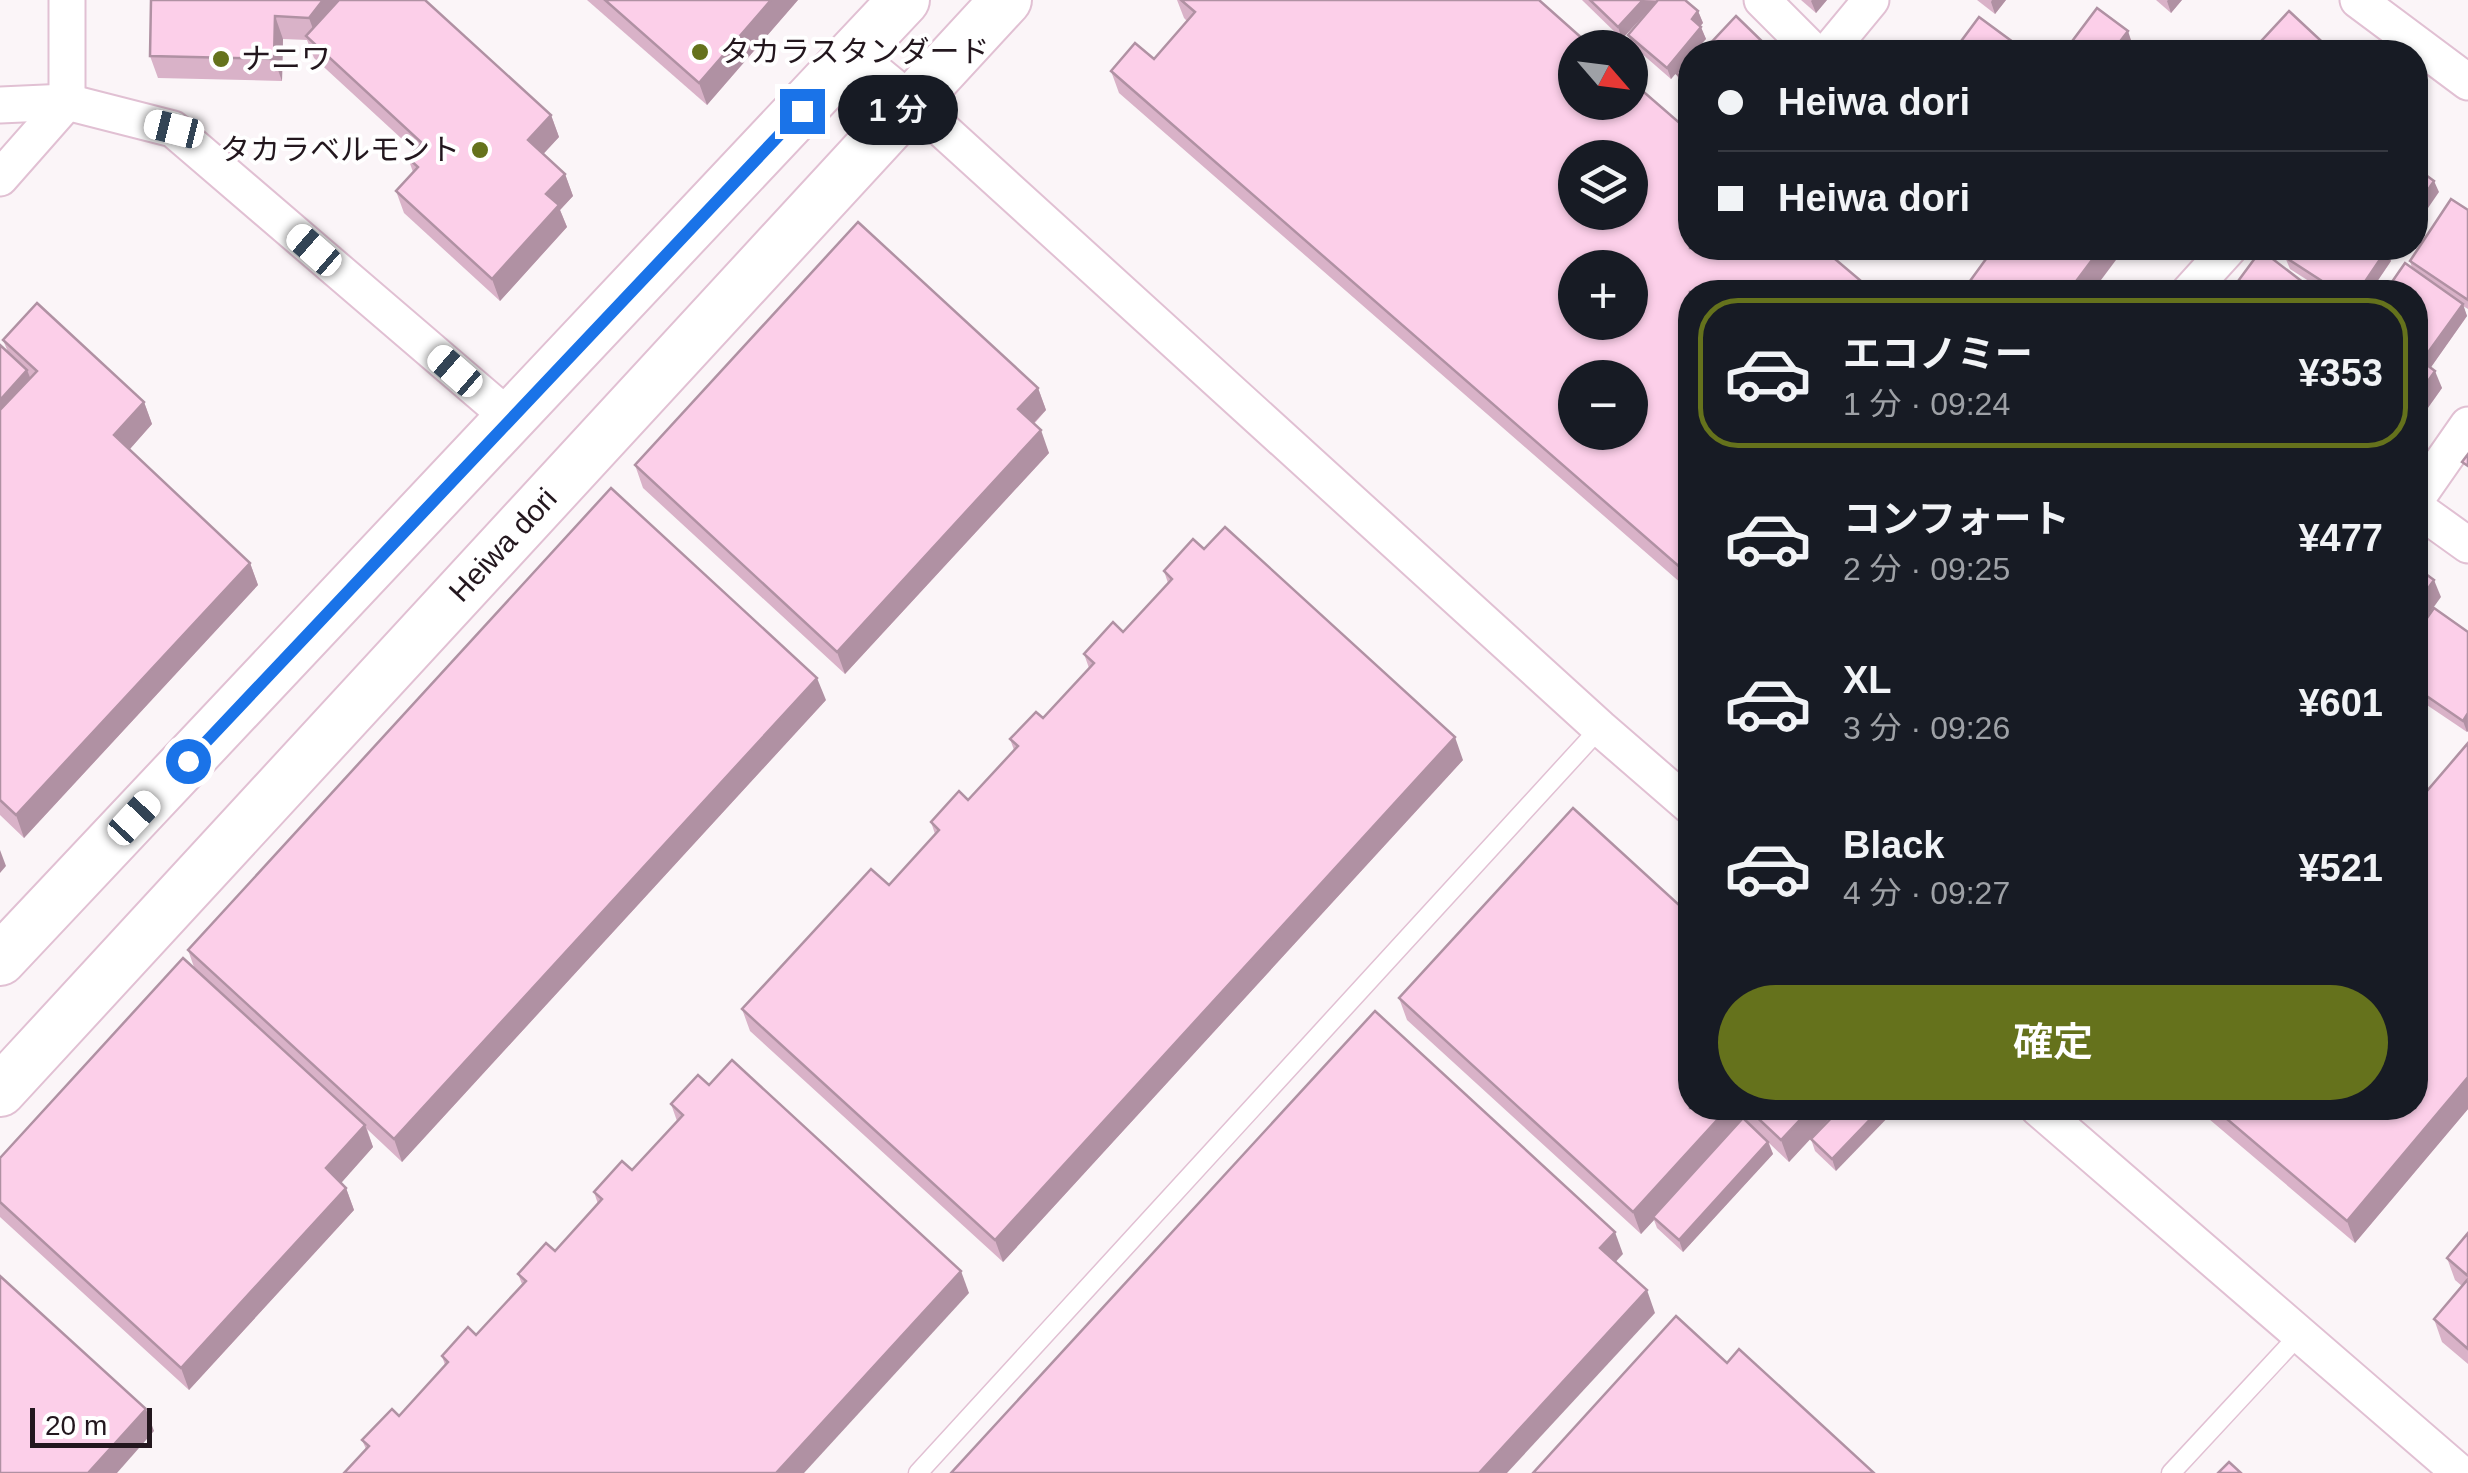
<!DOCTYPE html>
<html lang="ja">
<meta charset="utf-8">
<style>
body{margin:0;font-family:Helvetica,"Noto Sans JP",sans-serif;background:#242831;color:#f1f3f6;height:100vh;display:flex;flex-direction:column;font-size:38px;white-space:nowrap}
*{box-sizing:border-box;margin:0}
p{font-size:32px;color:#9ea1a6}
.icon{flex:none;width:55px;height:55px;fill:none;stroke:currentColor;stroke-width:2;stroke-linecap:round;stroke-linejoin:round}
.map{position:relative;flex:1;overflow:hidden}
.side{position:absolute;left:1678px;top:280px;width:750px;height:840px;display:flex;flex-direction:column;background:#171b24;border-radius:40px;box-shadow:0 2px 8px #0004}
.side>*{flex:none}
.guide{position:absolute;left:1678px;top:40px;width:750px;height:220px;border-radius:40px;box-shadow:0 2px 8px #0004;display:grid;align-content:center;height:220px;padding:0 40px;background:#171b24}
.needle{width:65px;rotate:118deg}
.controls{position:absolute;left:1558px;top:30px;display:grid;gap:20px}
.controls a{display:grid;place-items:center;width:90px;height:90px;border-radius:50%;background:#171b24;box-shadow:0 2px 8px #0004;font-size:50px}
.scale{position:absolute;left:30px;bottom:25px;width:122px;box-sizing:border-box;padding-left:10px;border:5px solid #23171e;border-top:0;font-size:28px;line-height:35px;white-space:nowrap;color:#23171e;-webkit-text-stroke:8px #fff;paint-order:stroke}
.end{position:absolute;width:45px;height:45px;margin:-22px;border:12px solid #1a73e8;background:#fff;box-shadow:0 0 0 5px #fff}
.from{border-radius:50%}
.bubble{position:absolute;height:70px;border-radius:35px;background:#171b24;box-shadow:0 2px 8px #0004;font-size:32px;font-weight:600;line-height:70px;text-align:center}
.car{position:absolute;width:30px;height:60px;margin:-30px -15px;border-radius:12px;box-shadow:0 0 8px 2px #0007;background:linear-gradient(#fff 24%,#345 0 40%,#fff 0 76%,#345 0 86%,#fff 0)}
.guide b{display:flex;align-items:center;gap:35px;height:95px;font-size:38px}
.guide b+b{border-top:2px solid #363941}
.guide i{width:25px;height:25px;background:#f1f3f6}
ul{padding:18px 0 0;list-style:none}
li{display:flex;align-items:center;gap:30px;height:150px;margin:0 20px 15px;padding:0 20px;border:5px solid transparent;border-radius:40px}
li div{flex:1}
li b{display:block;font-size:38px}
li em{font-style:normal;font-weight:600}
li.selected{border-color:#65721c}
li>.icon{width:90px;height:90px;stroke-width:1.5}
.action{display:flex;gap:20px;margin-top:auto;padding:20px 40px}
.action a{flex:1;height:115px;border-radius:60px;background:#65721c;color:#fff;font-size:40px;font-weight:600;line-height:115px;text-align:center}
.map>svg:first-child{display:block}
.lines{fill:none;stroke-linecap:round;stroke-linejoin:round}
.lane-casing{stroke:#e1c0d3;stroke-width:21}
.street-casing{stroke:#e1c0d3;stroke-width:39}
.secondary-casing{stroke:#e1c0d3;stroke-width:54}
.lane{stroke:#fff;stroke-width:18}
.street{stroke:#fff;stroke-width:35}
.secondary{stroke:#fff;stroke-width:50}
.wall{fill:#d9b2c8}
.shaded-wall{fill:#b091a3}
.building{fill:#fccfe9;stroke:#b091a3;stroke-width:2.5;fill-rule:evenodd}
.route{stroke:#1a73e8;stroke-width:12}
.poi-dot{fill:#65721c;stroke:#fff;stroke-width:4}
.labels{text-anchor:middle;stroke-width:8;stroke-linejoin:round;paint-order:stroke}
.poi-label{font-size:30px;fill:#23171e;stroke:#fff;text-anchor:start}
.street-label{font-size:30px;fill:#23171e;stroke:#fff}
</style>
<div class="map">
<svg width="2468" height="1473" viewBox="0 0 2468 1473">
<rect width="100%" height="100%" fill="#fbf5f8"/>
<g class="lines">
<g class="lane-casing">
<g id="lane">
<polyline points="918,1473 1600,728"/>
<polyline points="2171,1473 2300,1334"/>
</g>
</g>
<g class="street-casing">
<g id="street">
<polyline points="1762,0 1814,52"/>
<polyline points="2358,0 2468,82"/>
<polyline points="1828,52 1871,0"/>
<polyline points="855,55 911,101 1600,728 1690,806"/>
<polyline points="0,105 67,102 173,129 511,419"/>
<polyline points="0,178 67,102 67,0"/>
<polyline points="2189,292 2229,248"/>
<polyline points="2415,501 2468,425"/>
<polyline points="2415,507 2468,545"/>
<polyline points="2038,1108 2460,1473"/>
</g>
</g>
<g class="secondary-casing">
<g id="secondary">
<polyline points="0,960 904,0"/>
<polyline points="0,1091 1006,0"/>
</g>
</g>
<use href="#lane" class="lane"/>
<use href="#street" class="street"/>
<use href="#secondary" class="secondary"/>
</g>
<g class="wall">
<polygon points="151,0 425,0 551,115 559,137 543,154 565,174 573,196 560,210 567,227 500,301 404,213 396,191 413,172 408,158 415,151 314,58 307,40 283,39 282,81 158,78 150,56"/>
<polygon points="587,0 798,0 707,105"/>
<polygon points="1177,0 1539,0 1690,292 1690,591 1119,93 1111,71 1154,59 1187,21 1184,18"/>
<polygon points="1582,0 1656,0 1657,1 1622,39"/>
<polygon points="1801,0 1827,0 1816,13"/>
<polygon points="1977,0 2006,0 1995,14"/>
<polygon points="2156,0 2182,0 2171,13"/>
<polygon points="1698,11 1703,23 1700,26 1706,39 1690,52 1690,57 1671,79 1633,46 1628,35"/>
<polygon points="1690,59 1690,90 1679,80 1676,73"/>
<polygon points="2468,210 2468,309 2463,306 2467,316 2431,367 2442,388 2415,426 2415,292 2412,268 2410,261"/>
<polygon points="1979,248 2121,248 2122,252 1989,255"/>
<polygon points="2285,257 2391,261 2370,292 2326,292 2290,269"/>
<polygon points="3,340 144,402 152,424 129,450 250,563 258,585 24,838 0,815 0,345 8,352"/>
<polygon points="1038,388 1046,410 1034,424 1049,453 845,674 643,488 635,465"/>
<polygon points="1164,571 1463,760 1003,1262 750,1031 742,1009 889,885 935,834 931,822 968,800 1014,750 1010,739 1043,718 1089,668 1084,654 1123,632 1168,583"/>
<polygon points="2468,632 2468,731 2467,732 2415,697 2415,635"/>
<polygon points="826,700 402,1162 367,1129 373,1147 341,1183 346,1188 354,1210 189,1390 0,1217 0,1158 194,967 188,950"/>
<polygon points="2468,743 2468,1109 2355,1243 2196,1108 2415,1108"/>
<polygon points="1399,998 1690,1108 1839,1108 1789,1162 1769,1143 1773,1154 1683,1252 1657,1228 1654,1220 1641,1234 1407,1020"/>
<polygon points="709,1085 969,1293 366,1449 362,1440 399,1416 445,1365 442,1356 476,1335 522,1284 518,1274 555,1251 598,1204 594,1192 632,1170 677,1121 671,1104"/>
<polygon points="1841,1108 1836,1171 1815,1151 1811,1139"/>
<polygon points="2468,1233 2468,1364 2442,1342 2434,1319 2462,1286 2455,1280 2447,1258"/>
</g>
<g class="shaded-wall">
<polygon points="323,0 348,0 317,40 309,18"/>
<polygon points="771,0 798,0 707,105 699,83"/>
<polygon points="1643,0 1657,1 1622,39 1618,27"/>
<polygon points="1812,0 1827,0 1816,13 1811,1"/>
<polygon points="1992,0 2006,0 1995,14 1991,2"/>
<polygon points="2168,0 2182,0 2171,13 2167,1"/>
<polygon points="1698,11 1703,23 1696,31 1692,19"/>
<polygon points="275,16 283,39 282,81 274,59"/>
<polygon points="1701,27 1706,39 1694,52 1690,52 1690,57 1671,79 1667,68"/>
<polygon points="2128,31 2132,43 2125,52 2112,52"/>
<polygon points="551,115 559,137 536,162 528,140"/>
<polygon points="565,174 573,196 560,210 567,227 500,301 492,279 546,194"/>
<polygon points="2434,181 2439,192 2415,227 2415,209"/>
<polygon points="2101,248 2121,248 2122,252 2092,292 2068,292"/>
<polygon points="2387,249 2391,261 2370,292 2358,292"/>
<polygon points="2304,283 2308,292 2297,292"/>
<polygon points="2463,304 2467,316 2429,370 2424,358"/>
<polygon points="27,370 36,392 0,431 0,400"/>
<polygon points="2435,371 2442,388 2415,426 2415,400"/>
<polygon points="1038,388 1046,410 1026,431 1018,409"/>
<polygon points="144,402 152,424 122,458 114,435"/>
<polygon points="1041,430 1049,453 845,674 837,652"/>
<polygon points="250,563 258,585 24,838 16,815"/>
<polygon points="2434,580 2441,597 2415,633 2415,607"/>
<polygon points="817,678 826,700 402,1162 394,1139"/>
<polygon points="2468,713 2468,731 2467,732 2463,721"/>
<polygon points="1455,737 1463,760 1003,1262 995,1240"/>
<polygon points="0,850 6,866 0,873"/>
<polygon points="2468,1077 2468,1109 2355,1243 2347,1221"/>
<polygon points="1728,1108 1740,1108 1745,1120 1653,1217 1654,1220 1641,1234 1633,1212"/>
<polygon points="1811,1108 1839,1108 1789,1162 1781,1140"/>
<polygon points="1881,1108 1897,1108 1836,1171 1832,1159"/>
<polygon points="365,1125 373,1147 334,1191 326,1168"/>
<polygon points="1768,1142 1773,1154 1683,1252 1679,1240"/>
<polygon points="346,1188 354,1210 189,1390 181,1368"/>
<polygon points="1615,1232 1623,1254 1608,1270 1600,1248"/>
<polygon points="961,1271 969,1293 804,1473 776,1473"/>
<polygon points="1647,1290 1655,1313 1507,1473 1479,1473"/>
<polygon points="146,1409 154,1431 117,1473 88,1473"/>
</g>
<g class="building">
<polygon points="151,0 323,0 309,18 275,16 274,59 150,56"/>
<polygon points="339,0 425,0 551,115 528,140 565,174 546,194 559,205 492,279 396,191 418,167 408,158 422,143 306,36"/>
<polygon points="605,0 771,0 699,83"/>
<path d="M1181,0H1539L1593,48H1575V102H1630V80L1690,132V248H1822L1874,292H1690V576L1111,71L1135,43L1154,59L1195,12ZM1575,158H1630V212H1575ZM1575,268H1630V322H1575ZM1575,378H1630V432H1575Z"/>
<polygon points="1590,0 1643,0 1618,27"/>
<polygon points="1658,0 1685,0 1698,11 1692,19 1701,27 1667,68 1628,35"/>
<polygon points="2097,8 2128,31 2112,52 2064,52"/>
<polygon points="2289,11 2333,52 2251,52"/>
<polygon points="1736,16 1771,50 1769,52 1713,52 1707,47"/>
<polygon points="1979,17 2021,48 2017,52 1953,52"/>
<polygon points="1690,59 1690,86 1676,73"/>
<polygon points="2415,167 2434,181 2415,209"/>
<polygon points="2451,199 2468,210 2468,300 2410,261"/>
<polygon points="858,222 1038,388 1018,409 1041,430 837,652 635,465"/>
<polygon points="1994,248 2101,248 2068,292 1962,292"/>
<polygon points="2292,248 2384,248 2387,249 2358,292 2339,292 2285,257"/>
<polygon points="2261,250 2304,283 2297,292 2230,292"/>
<polygon points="2405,263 2463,304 2424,358 2415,352 2415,292 2385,292"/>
<polygon points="37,303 144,402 114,435 250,563 16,815 0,800 0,410 37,371 3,340"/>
<polygon points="0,345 27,370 0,400"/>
<polygon points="2415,356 2435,371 2415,400"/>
<polygon points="2468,454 2468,466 2462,462"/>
<polygon points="611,488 817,678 394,1139 188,950"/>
<polygon points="1225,527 1455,737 995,1240 742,1009 871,869 889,885 939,830 931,822 959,791 968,800 1018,746 1010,739 1036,712 1043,718 1094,663 1084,654 1113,622 1123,632 1172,579 1164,571 1193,539 1204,549"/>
<polygon points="2415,566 2434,580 2415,607"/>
<polygon points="2434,608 2468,632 2468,713 2463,721 2415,688 2415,635"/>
<polygon points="2468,743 2468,1077 2347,1221 2214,1108 2415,1108 2415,805"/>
<polygon points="1573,808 1690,915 1690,1108 1728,1108 1633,1212 1399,998"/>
<polygon points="183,958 365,1125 326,1168 346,1188 181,1368 0,1202 0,1158"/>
<polygon points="1375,1011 1615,1232 1600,1248 1647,1290 1479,1473 951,1473"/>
<polygon points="732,1060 961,1271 776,1473 344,1473 369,1446 362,1440 392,1409 399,1416 448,1362 442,1356 468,1327 476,1335 526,1281 518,1274 546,1243 555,1251 602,1199 594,1192 622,1161 632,1170 683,1115 671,1104 698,1075 709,1085"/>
<polygon points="1747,1108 1811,1108 1781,1140"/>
<polygon points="1841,1108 1881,1108 1832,1159 1811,1139"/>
<polygon points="1743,1118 1768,1142 1679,1240 1653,1217"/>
<polygon points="2468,1233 2468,1276 2447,1258"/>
<polygon points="0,1276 146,1409 88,1473 0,1473"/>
<polygon points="2468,1279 2468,1349 2434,1319"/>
<polygon points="1676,1316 1727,1363 1739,1349 1874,1473 1533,1473"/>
<polygon points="2229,1462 2241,1473 2218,1473"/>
</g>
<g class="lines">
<polyline class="route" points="188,761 802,111"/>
</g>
<g class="poi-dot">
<circle cx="700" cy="52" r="10"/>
<circle cx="221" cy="59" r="10"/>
<circle cx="480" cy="150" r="10"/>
</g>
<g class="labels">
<g class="poi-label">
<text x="720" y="62">タカラスタンダード</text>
<text x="241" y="69">ナニワ</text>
<text x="460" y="160" text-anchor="end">タカラベルモント</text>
</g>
<g class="street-label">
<text transform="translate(503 545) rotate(-47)" y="10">Heiwa dori</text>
</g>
</g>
</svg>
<div class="controls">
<a><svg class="needle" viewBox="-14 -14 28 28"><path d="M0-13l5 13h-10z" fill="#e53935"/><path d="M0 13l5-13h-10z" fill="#9ea1a6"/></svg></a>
<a><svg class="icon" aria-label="layers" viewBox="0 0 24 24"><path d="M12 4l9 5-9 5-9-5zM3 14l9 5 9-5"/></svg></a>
<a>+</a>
<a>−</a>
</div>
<div class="scale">20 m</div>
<i class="end from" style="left:188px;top:761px"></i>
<i class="end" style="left:802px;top:111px"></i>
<div class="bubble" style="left:838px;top:75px;width:120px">1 分</div>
<i class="car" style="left:174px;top:129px;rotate:284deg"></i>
<i class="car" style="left:314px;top:250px;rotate:311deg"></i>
<i class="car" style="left:455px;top:371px;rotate:311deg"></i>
<i class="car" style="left:134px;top:818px;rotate:43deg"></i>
<div class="guide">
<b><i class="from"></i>Heiwa dori</b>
<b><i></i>Heiwa dori</b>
</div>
<section class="side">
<ul>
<li class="selected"><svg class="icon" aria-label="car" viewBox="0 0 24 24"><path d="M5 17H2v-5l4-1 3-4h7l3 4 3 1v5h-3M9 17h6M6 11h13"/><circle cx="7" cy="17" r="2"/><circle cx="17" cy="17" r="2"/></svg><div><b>エコノミー</b><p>1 分 · 09:24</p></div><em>¥353</em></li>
<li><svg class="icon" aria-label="car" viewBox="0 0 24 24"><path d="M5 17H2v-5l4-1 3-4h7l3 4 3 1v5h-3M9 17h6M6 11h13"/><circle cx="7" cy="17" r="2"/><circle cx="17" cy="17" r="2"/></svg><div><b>コンフォート</b><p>2 分 · 09:25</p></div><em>¥477</em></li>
<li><svg class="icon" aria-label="car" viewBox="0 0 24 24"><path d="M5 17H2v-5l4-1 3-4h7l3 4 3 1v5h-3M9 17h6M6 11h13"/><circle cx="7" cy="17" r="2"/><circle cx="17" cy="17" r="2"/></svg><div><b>XL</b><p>3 分 · 09:26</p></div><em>¥601</em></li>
<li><svg class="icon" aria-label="car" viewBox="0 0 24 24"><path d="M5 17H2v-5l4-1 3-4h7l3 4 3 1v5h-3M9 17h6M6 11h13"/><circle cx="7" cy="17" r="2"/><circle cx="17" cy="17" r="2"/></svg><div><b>Black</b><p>4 分 · 09:27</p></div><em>¥521</em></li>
</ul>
<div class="action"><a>確定</a></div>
</section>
</div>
